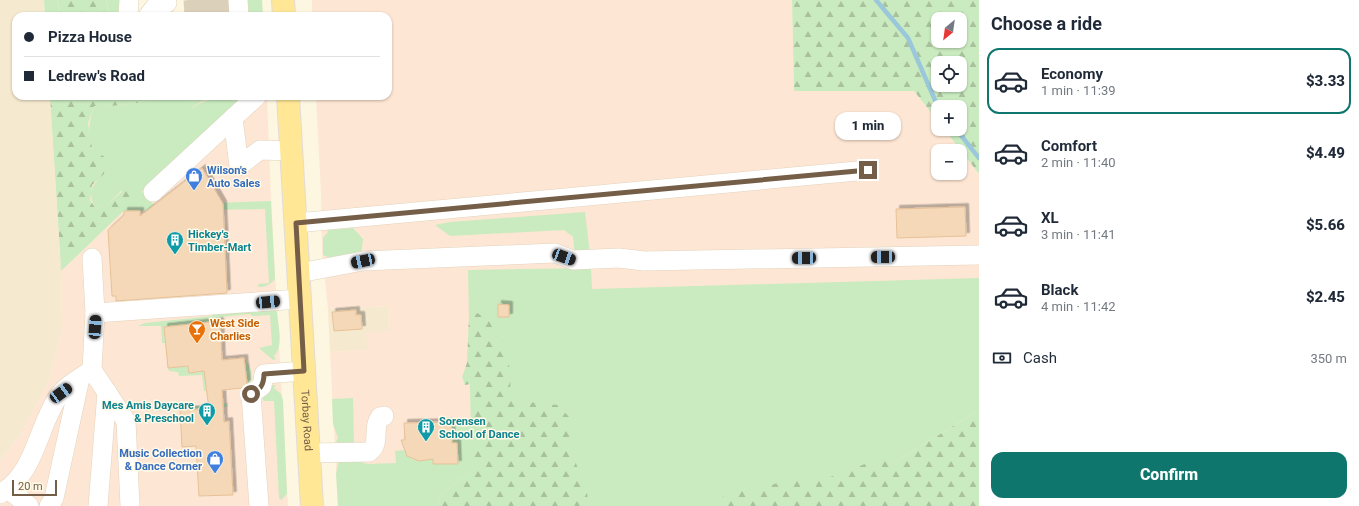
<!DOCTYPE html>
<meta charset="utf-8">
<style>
body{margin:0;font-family:Roboto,sans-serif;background:#f2f2f3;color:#1f2937;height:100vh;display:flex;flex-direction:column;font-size:15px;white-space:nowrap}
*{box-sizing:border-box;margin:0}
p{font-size:13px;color:#747a83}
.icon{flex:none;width:22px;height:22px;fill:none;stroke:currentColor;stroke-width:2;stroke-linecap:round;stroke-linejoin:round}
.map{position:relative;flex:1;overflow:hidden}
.drawer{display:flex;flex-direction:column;background:#fff;width:380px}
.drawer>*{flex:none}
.banner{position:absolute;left:12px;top:12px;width:380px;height:88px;border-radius:12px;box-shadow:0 1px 3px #0004;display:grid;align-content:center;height:88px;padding:0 12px;background:#fff}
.needle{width:26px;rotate:209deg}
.tools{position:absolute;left:931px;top:12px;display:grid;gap:8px}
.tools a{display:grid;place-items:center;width:36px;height:36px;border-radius:8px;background:#fff;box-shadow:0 1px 3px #0004;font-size:20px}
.scale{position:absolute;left:12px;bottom:10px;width:45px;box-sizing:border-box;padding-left:4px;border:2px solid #755e47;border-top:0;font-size:11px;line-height:14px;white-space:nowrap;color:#755e47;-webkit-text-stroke:3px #fff9e8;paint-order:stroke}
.end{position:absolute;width:18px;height:18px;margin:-9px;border:5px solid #755e47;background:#fff;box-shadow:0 0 0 2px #fff}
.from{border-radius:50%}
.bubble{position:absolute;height:28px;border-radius:12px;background:#fff;box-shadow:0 1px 3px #0004;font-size:13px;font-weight:800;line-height:28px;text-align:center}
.car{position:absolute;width:12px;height:24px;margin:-12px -6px;border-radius:5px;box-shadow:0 0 3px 1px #0007;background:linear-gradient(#222 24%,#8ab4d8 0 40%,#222 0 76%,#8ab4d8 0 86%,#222 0)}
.banner b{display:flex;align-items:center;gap:14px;height:38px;font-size:15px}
.banner b+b{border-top:1px solid #e0e1e3}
.banner i{width:10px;height:10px;background:#1f2937}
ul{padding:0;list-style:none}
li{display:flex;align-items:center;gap:12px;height:66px;margin:0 8px 6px;padding:0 4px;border:2px solid transparent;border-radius:12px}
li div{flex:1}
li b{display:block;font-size:15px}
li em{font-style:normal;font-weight:800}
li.on{border-color:#0f766e}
li>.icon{width:36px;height:36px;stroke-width:1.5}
h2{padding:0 12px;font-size:18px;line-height:48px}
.pay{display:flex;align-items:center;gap:10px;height:44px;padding:0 12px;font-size:15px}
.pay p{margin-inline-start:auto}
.button{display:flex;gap:8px;margin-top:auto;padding:8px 12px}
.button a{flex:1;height:46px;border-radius:12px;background:#0f766e;color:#fff;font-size:16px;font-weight:800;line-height:46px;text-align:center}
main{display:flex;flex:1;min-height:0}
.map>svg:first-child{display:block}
.residential{fill:#f5e9cf}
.commercial{fill:#fee6d4;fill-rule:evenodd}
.green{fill:#caebbf}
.forest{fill:url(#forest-firs);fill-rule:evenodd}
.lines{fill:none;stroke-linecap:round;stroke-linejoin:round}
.stream{stroke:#9ac7d9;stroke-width:4.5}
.building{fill:#f4d8b7;stroke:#e7c197;filter:url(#shadow)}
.minor-tunnel{stroke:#dbd0ba;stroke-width:19;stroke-dasharray:19 10;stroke-linecap:butt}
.minor-casing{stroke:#e2d3bc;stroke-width:20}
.major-casing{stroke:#e1dcd7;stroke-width:24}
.minor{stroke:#fff;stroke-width:19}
.major{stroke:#ffe796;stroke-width:22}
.route{stroke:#755e47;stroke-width:5}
.labels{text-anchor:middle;stroke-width:3;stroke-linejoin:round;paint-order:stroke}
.shop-label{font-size:11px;font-weight:bold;fill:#366cbe;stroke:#fff9e8;text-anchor:start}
.culture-label{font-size:11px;font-weight:bold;fill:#0d838f;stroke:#fff9e8;text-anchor:start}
.food-label{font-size:11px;font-weight:bold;fill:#c56008;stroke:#fff9e8;text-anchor:start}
.street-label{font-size:11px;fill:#755e47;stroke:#fff9e8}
</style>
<main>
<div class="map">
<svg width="979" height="506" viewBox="0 0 979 506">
<defs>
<pattern id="forest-firs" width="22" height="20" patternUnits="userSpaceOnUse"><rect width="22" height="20" fill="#caebbf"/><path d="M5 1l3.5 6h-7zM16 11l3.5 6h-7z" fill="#a9c29d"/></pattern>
<filter id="shadow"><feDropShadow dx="3.5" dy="-3.5" stdDeviation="0" flood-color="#0004"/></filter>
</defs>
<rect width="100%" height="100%" fill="#fdf6e1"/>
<g class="residential">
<polygon points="0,0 44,0 45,16 16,16 16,96 50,96 61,271 62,329 48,383 20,435 0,461"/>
<polygon points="389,306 390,331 367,350 330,352 328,309"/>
</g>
<g class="commercial">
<path d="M312,0H792L794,91H914L938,121V129H944L979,174V410L892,464L850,506H338L330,352L367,350L366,332L390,331L389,306L328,309L322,251L321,193L316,96H388V16H312ZM938,151H960V173H938Z"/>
<polygon points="50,96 267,96 271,201 288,506 0,506 0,461 20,435 48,383 62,329 61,271"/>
</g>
<g class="green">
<polygon points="44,0 57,0 61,16 45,16"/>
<polygon points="106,0 119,0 119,6 122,6 122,16 107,16 109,10"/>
<polygon points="242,0 262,0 263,16 243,16"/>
<path d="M154,96H183L192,108C209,96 229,96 250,96L142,191L154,205L271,201L275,279C271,284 263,289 257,286L259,284L269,283L265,209L124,211L122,190L107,205L96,209C86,192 92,185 104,174C91,147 84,136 94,106C110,106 141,106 154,96Z"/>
<polygon points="585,212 590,254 575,255 573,237 564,230 450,236 435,225 450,222"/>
<polygon points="353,228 363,239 361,256 330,258 323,255 323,238 328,232 327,230"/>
<polygon points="60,251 82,251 61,271"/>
<path d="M591,268L592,289L979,278V410L892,464L850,506H474L472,470L440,495L437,506H338L336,474L339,459H349L368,464L396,463L395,451L405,450C410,465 422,460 433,455V464H457V444L452,443L451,422L471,421L468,270Z"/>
<path d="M273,309L277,312C278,325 284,346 274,356L276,359L273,360L259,348L272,345L270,315L252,316L250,314L221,317L220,321L164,327L165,343H162L161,326H138L145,323L212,316L213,314Z"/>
<path d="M244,358C252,367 255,378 247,387Z"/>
<polygon points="202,364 204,364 206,391 204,391 202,375 179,376 178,372 169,371 168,368 188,366 189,373 202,372"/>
<polygon points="273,385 276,385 274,388 281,394 283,400 287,494 281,500 279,498 274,401 264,401 262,398"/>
<polygon points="353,398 354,443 338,443 336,441 338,438 333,424 332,399"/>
<polygon points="228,403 228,407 150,411 161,409"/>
</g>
<g class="forest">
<polygon points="57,0 106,0 109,10 107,16 61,16"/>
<path d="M792,0H979V174L944,129H960V107H938V121L914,91H794ZM938,19H960V41H938ZM938,63H960V85H938Z"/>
<path d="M50,96H154C141,106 111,106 94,106L88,123L92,148L106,158L104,174L92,185L90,200L96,209L107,205L126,188L135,189L139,196L82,251H60Z"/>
<polygon points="183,96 227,96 202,101 191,108"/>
<path d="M477,313L488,319L504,350L511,372L510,392C521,404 542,403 558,405L569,417L574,438V458L587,493L589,506H437L440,495L472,470L470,384L465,385L462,377L467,363L469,315Z"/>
<polygon points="979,410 979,506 727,506 722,499 724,492 761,488 794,478 830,477 878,459 892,464"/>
</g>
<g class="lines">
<g class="stream">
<polyline points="876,0 908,38 938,107"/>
<polyline points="956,129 979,158"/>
</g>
</g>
<g class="building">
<polygon points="188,0 227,0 228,16 189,16"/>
<polygon points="202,168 223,204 227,293 116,301 116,296 112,296 108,230 124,215 124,211 140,211 140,216"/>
<polygon points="965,207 966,236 897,238 896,209"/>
<polygon points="498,304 509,305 509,317 498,317"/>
<polygon points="356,310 356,315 361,315 362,329 334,331 332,312"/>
<polygon points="220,321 222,360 244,358 247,383 242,388 222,390 224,422 229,421 233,495 199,496 196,446 182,447 180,410 209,409 204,371 189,373 188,366 168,368 164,327"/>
<polygon points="451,422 452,443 457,443 458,464 433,464 433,459 419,461 407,456 401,440 405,440 404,423"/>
</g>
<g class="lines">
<g class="minor-tunnel">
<polyline points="193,0 194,16"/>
<polyline points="211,0 211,16"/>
<polyline points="227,0 228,16"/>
</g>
<g class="minor-casing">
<g id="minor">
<polyline points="238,0 239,16"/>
<polyline points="128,16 129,0"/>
<polyline points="148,16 155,7 167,3"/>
<polyline points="233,118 239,166 260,150 292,151"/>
<polyline points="153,192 257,96"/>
<polyline points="296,223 868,170"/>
<polyline points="92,258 95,313 300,299"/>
<polyline points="299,273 363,261 555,253 573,260 619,258 644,261 979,255"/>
<polyline points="95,313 92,370 126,421 130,506"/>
<path d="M310,453L369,452C381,444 372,428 380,417L384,416"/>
<polyline points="8,489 29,506"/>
<path d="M0,494C37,472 37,426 60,394C67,385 82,377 92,370"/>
<polyline points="49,506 54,498 80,378"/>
<polyline points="98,506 107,392"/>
<polyline points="259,506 251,394 262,386 264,374 304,371"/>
</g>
</g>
<g class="major-casing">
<g id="major">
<polyline points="283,0 284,16"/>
<path id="s1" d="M288,96L312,506"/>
</g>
</g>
<use href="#minor" class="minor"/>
<use href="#major" class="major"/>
</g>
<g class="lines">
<path class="route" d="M251,394C260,390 264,385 264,374L304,371L296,223L868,170"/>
</g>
<defs>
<g id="shop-pin" transform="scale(0.9)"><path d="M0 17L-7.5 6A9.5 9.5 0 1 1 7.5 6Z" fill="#3f7fe0" stroke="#fff9e8"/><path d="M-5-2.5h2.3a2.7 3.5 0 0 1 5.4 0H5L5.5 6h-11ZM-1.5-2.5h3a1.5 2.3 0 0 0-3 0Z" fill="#fff"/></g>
<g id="building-pin" transform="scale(0.9)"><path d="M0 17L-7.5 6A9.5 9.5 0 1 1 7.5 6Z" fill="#0f9aa8" stroke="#fff9e8"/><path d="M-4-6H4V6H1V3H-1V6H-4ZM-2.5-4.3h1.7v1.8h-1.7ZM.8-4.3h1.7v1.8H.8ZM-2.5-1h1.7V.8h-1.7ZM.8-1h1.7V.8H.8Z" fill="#fff"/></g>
<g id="bar-pin" transform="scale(0.9)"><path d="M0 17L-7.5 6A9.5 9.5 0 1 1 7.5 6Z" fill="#e8710a" stroke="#fff9e8"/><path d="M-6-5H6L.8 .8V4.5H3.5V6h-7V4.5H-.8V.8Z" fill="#fff"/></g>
</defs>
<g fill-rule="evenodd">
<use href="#shop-pin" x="194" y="176"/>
<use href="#building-pin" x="175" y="240"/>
<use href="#bar-pin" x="197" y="329"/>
<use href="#building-pin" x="207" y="411"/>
<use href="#building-pin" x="426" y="427"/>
<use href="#shop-pin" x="215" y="459"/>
</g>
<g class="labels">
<g class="shop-label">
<text x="207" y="174">Wilson's<tspan x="207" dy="13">Auto Sales</tspan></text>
<text x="202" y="457" text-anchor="end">Music Collection<tspan x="202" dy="13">&amp; Dance Corner</tspan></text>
</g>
<g class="culture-label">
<text x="188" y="238">Hickey's<tspan x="188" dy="13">Timber-Mart</tspan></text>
<text x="194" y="409" text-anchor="end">Mes Amis Daycare<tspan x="194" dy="13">&amp; Preschool</tspan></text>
<text x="439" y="425">Sorensen<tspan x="439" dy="13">School of Dance</tspan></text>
</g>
<g class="food-label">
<text x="210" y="327">West Side<tspan x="210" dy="13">Charlies</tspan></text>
</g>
<g class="street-label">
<text dy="4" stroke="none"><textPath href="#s1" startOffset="325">Torbay Road</textPath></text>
</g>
</g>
</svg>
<div class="tools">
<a><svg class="needle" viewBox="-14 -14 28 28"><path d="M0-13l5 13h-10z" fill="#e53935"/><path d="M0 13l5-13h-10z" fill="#747a83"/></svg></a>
<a><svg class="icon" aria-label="locate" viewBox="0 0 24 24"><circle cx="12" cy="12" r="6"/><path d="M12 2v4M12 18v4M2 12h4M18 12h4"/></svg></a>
<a>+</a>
<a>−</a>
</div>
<div class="scale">20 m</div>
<i class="end from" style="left:251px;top:394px"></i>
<i class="end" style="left:868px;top:170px"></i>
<div class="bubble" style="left:835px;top:112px;width:66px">1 min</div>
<i class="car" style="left:564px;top:257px;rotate:110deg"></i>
<i class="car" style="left:883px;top:257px;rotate:269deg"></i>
<i class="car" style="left:804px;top:258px;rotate:269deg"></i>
<i class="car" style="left:363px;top:261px;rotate:258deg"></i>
<i class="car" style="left:268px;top:302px;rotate:85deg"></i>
<i class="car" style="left:95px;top:327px;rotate:4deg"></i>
<i class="car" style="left:61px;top:393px;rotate:54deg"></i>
<div class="banner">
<b><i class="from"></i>Pizza House</b>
<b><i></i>Ledrew's Road</b>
</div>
</div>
<section class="drawer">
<h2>Choose a ride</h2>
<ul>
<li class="on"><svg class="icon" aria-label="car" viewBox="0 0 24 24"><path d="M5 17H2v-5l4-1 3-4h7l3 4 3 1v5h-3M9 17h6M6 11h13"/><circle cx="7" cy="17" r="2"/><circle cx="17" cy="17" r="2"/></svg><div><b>Economy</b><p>1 min · 11:39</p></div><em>$3.33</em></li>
<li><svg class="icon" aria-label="car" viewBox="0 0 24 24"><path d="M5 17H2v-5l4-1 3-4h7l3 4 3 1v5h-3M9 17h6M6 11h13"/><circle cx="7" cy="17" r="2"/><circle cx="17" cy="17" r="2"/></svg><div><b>Comfort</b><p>2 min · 11:40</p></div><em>$4.49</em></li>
<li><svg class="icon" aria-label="car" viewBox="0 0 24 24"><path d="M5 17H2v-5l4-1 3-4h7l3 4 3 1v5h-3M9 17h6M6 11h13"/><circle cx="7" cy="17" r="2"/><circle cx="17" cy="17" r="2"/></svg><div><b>XL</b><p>3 min · 11:41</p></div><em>$5.66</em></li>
<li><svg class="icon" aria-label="car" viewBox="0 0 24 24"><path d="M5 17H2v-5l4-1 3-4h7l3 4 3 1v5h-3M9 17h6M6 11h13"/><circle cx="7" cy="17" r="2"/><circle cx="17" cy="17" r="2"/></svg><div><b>Black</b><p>4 min · 11:42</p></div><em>$2.45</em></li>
</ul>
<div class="pay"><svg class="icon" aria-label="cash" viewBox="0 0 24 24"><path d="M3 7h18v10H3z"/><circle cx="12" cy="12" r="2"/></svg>Cash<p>350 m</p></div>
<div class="button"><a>Confirm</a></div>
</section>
</main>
